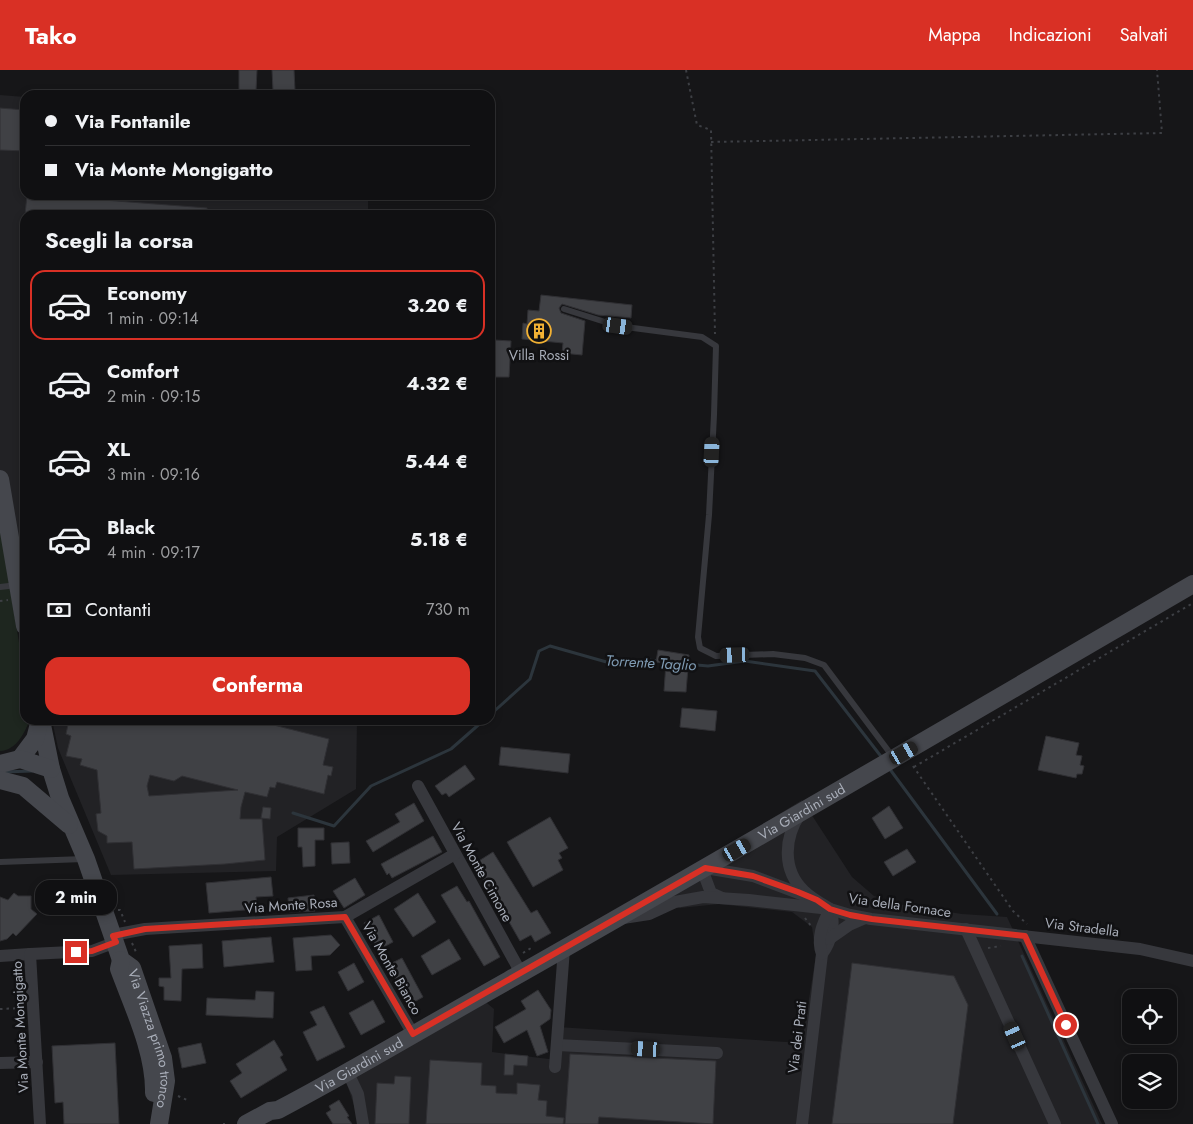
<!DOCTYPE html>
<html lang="it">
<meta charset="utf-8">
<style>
body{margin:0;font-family:Jost,sans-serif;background:#1e1e20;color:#f1f3f6;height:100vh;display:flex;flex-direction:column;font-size:19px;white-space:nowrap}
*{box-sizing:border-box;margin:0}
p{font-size:16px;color:#9c9d9f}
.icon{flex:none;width:28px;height:28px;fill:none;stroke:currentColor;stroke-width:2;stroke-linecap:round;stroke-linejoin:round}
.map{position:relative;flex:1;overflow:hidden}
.side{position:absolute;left:20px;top:140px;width:475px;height:515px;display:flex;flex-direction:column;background:#101012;border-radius:15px;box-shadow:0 2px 8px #0003,0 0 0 1px #303032}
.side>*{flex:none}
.banner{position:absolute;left:20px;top:20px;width:475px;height:110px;border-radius:15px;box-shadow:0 2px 8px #0003,0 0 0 1px #303032;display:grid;align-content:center;height:110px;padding:0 25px;background:#101012}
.tools{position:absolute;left:1122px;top:919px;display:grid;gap:10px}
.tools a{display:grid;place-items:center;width:55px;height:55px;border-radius:10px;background:#101012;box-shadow:0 2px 8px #0003,0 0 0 1px #303032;font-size:25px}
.end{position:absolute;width:22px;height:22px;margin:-11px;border:6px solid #d93025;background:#fff;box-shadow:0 0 0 2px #fff}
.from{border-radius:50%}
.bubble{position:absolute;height:35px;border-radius:15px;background:#101012;box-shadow:0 2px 8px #0003,0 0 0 1px #303032;font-size:16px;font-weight:700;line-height:35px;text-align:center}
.car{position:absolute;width:15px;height:30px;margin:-15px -8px;border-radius:6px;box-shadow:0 0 4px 1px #0007;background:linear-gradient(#222 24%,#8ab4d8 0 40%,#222 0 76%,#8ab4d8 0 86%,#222 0)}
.banner b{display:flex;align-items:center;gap:18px;height:48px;font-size:19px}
.banner b+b{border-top:1px solid #303032}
.banner i{width:12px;height:12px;background:#f1f3f6}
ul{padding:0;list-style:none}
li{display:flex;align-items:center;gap:15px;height:70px;margin:0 10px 8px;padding:0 15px;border:2px solid transparent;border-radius:15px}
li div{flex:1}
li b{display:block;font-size:19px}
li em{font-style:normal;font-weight:700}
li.current{border-color:#d93025}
li>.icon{width:45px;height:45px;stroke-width:1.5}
h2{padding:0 25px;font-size:22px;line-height:60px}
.pay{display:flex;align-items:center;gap:12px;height:55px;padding:0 25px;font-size:19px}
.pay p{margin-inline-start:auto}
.cta{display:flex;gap:10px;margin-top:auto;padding:10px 25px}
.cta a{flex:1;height:58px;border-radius:15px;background:#d93025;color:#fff;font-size:20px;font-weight:700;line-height:58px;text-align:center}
header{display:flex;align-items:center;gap:30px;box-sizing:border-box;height:70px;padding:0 25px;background:#d93025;color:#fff}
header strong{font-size:24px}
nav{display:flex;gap:28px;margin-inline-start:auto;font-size:18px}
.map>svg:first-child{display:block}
.built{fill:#222225}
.green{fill:#1e261f}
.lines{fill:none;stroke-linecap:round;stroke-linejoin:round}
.stream{stroke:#2c353c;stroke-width:3}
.building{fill:#404145;stroke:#303034;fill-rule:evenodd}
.path{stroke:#3d3f44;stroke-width:2;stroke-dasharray:2.5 4;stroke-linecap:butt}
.lane{stroke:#37383d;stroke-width:6}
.street{stroke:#37383d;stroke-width:12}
.secondary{stroke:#45474d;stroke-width:18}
.route{stroke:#d93025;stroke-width:6}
.labels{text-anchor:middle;stroke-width:5;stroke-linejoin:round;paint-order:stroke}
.poi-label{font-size:14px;fill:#a8adb8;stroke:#111113}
.street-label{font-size:14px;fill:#a8adb8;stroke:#111113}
.water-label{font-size:15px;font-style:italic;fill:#7f9bb3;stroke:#111113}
</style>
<header>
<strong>Tako</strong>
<nav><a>Mappa</a><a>Indicazioni</a><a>Salvati</a></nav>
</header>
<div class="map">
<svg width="1193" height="1054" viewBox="0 0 1193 1054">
<rect width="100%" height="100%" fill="#161618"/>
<g class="built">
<polygon points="0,25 25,27 25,125 280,125 368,131 368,145 25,145 25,511 0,434"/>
<polygon points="52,650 357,650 356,719 277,767 276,801 111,805 58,678"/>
<polygon points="802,730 852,807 874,826 898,834 962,844 1007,847 1102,1054 360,1054 344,1005 482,929 494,939 492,982 557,990 558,957 802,973 816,885 812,857 792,842 719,834 680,838 659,818"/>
</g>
<path class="green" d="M0,457L25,609V650H30C24,663 17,680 0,681Z"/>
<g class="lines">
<g class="stream">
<polyline points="686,594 708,596 745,591 815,601 883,689"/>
<polyline points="490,645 530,609 539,581 550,576 610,593 650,590 659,591"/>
<polyline points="889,698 997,844"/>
<polyline points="3,702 32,701"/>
<polyline points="293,743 334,756 371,716 451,679 484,650"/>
<polyline points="1022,886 1098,1054"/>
</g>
</g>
<g class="building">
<polygon points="239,0 257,0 256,21 239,20"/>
<polygon points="272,0 294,0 295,20 273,21"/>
<polygon points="0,38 25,40 25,81 0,80"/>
<polygon points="27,125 65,125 65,127 207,138 207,145 25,145"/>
<polygon points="541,225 632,235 631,248 598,245 562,234 559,238 561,243 585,251 582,285 562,283 563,273 522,269 523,253 527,254 528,240 539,241"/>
<polygon points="495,270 511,271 509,307 493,307"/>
<polygon points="658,580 689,585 686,622 664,621 666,593 656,592"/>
<polygon points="682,638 717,641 715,661 680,657"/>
<path d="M69,650H254L329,669L323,695L333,697L331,706L328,705L324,724L277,712L275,718L270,717L267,727L245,722L241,737L240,749H262L265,790L225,794L134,799L132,772L107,773V766L98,761L96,744L101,743L97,700L80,695L82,689L66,686L71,666L66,664ZM150,705L174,711L182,706L238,720L149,726L147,716Z"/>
<polygon points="1046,666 1079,673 1076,685 1082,686 1080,695 1084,696 1082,704 1077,704 1076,708 1038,700"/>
<polygon points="501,677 570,684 568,703 499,695"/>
<polygon points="465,695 475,709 449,727 446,723 442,725 435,716"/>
<polygon points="414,733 424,751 373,782 366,771 400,752 395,744"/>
<polygon points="889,736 903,758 885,769 872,748"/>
<polygon points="263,737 271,738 270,749 261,748"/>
<polygon points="550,747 568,778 559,783 562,788 558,790 563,800 533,817 507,772"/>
<polygon points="298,758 324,758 324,770 315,770 315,796 303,797 302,777 298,777"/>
<polygon points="433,766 442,782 392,808 389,803 387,805 381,794"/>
<polygon points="349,772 350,793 332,794 331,773"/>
<polygon points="907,779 916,792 893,806 884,792"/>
<polygon points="493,782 531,843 537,840 551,863 535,872 531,865 520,871 500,836 497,838 488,822 490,821 474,794"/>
<polygon points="271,807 273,826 256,827 257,839 209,843 206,813"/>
<polygon points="355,808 365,825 344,838 333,821"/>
<polygon points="457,816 467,832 469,831 500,887 484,896 441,825"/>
<polygon points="14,823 18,826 31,826 31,839 37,844 16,866 13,863 7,869 0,871 0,827 8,830"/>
<polygon points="418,823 436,852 413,867 394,839"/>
<polygon points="314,825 315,841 289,842 288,828"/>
<polygon points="379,845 393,872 378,880 364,853"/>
<polygon points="331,865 340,875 330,885 311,886 312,900 296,901 293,868"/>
<polygon points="271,867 274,892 224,897 222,871"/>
<polygon points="449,869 461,889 432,905 421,886"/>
<polygon points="202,874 203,898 182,899 181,931 164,930 164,917 159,916 159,908 171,908 169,876"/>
<polygon points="402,888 423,927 409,935 388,895"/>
<polygon points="354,893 364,912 348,921 338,902"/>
<polygon points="852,893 954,906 968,935 953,1054 832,1054"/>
<polygon points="538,920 551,940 550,949 540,956 548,982 537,986 527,960 504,973 495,957 526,939 521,931"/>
<polygon points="256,921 274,922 273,948 206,945 207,928 255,930"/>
<polygon points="373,930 385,952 361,965 349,943"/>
<polygon points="324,936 345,977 317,991 303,962 317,955 310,942"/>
<polygon points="274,970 283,985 280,987 287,1000 241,1028 230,1011 242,1003 236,994"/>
<polygon points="115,973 119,1054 64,1054 63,1032 55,1033 52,976"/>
<polygon points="201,973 206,993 182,998 178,978"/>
<polygon points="505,984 528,986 527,996 514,995 513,1005 504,1005"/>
<polygon points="570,984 716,991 713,1054 599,1047 598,1054 565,1054"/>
<polygon points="430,990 482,993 481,1015 496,1016 496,1023 517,1024 517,1013 540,1015 538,1030 547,1031 546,1046 564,1048 563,1054 426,1054"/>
<polygon points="395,1006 411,1007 409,1054 375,1054 377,1013 394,1014"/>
<polygon points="339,1030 349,1046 347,1047 352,1054 333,1054 326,1043 331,1040 329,1036"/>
</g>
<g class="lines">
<g class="path">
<polyline points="686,0 697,55 711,60 715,264"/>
<polyline points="711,72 1162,63 1157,0"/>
<polyline points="0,531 8,530"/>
<polyline points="913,696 1013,841 1027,854"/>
<polyline points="914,697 1193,533"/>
<polyline points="118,840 120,840 125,852"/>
<polyline points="805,848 811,856"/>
<polyline points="132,873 136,882"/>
<polyline points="988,878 1001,876"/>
<polyline points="523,883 531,878 533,881"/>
<polyline points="0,939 23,938"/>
<polyline points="178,1026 187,1030"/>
<polyline points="224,1053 224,1054"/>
</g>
<g class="lane">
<polyline points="564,239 618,256 702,267 716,276 714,345 709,445 698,567 700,578 716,586 773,584 805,588 824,595 893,687"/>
<polyline points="0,517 17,515"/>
<polyline points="0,792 84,789"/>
</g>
<g class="street">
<polyline points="418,716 521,903"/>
<path d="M800,744C784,768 782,800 804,821C811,828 822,834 830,839C836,853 831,872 822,884L802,1054"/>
<polyline points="722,828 711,823 705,807 705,798 753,806 806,826"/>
<polyline points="345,847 413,964"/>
<polyline points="623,848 649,844 675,832 703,827 749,830 830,839 850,845 871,849 1140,879 1193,891"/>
<polyline points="966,859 1055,1054"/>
<polyline points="113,865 145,859 345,847 455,784"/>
<polyline points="1025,866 1112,1054"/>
<polyline points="829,869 849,855 865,848"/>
<path d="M822,884C816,868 823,853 830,839"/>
<polyline points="0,886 30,884"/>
<polyline points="557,975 717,983"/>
<polyline points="0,993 37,992"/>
<polyline points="555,997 564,879"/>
<polyline points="348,1003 358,1024 363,1054"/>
<polyline points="40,1054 30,884 92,881 116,872"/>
</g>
<g class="secondary">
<polyline points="0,409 25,556"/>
<path id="s1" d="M41,650L51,699L60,728L86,789L121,890L132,898L163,988L166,1011L159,1054"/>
<polyline points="20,689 35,669 40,650"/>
<polyline points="0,694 20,689 51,699"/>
<polyline points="0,710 23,716 69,755"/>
<path d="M121,890L119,899C133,937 155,982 154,1023"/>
<path id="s2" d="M246,1054L270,1041L278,1040C356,999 432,953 509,910C738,780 965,647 1193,514"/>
</g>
</g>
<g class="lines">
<polyline class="route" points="76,882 92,881 116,872 113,866 145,859 345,847 413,964 705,798 753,806 798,822 817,830 830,839 850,845 872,849 1025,866 1066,955"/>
</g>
<defs>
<g id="building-ring" transform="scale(1.25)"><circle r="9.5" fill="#111113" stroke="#f2b134" stroke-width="1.5"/><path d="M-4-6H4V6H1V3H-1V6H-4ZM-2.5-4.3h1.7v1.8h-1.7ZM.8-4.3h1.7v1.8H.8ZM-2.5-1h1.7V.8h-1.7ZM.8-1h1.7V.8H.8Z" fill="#f2b134"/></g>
</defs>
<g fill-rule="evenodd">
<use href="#building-ring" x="539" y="261"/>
</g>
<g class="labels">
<g class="poi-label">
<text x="539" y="290">Villa Rossi</text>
</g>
<g class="street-label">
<text dy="5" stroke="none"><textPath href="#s2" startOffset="638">Via Giardini sud</textPath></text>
<text transform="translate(482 802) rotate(61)" y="5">Via Monte Cimone</text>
<text transform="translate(291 835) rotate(-4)" y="5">Via Monte Rosa</text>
<text transform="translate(900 835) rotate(8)" y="5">Via della Fornace</text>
<text transform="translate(1082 857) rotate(7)" y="5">Via Stradella</text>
<text transform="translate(392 898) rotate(60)" y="5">Via Monte Bianco</text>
<text transform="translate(20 957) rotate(-93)" y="5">Via Monte Mongigatto</text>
<text transform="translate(797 967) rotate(-83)" y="5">Via dei Prati</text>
<text dy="5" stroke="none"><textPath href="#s1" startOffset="341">Via Viazza primo tronco</textPath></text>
<text dy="5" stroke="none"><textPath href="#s2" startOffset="128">Via Giardini sud</textPath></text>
</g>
<g class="water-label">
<text transform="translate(651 593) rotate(3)" y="5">Torrente Taglio</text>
</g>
</g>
</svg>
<div class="tools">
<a><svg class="icon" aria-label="locate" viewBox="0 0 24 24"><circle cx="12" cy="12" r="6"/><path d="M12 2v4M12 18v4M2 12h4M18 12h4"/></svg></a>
<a><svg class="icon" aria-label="layers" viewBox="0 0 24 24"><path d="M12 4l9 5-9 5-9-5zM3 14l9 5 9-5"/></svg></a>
</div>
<i class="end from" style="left:1066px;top:955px"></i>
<i class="end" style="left:76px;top:882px"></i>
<div class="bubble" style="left:35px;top:810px;width:82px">2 min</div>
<i class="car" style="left:618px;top:256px;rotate:98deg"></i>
<i class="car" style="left:712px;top:382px;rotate:3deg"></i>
<i class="car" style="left:735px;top:585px;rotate:268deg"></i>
<i class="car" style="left:904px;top:683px;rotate:60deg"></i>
<i class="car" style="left:737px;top:780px;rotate:60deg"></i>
<i class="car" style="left:1015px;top:966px;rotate:336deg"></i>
<i class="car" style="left:646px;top:979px;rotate:273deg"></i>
<div class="banner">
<b><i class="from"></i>Via Fontanile</b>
<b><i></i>Via Monte Mongigatto</b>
</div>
<section class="side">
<h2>Scegli la corsa</h2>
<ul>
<li class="current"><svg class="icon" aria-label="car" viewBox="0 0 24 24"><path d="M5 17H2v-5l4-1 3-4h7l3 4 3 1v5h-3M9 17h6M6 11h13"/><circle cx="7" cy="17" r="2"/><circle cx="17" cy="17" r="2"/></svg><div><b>Economy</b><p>1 min · 09:14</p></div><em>3.20 €</em></li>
<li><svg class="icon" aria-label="car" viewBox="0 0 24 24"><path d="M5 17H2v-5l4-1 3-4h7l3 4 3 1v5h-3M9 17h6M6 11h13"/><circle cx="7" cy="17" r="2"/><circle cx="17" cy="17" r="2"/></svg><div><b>Comfort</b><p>2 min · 09:15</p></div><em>4.32 €</em></li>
<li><svg class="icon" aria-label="car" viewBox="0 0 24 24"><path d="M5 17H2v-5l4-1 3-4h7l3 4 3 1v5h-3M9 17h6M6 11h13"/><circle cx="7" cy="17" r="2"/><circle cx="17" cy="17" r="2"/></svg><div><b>XL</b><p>3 min · 09:16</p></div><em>5.44 €</em></li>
<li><svg class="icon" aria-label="car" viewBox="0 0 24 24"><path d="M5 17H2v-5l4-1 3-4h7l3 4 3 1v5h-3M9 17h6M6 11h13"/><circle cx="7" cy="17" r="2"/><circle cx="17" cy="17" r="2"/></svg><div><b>Black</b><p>4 min · 09:17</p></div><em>5.18 €</em></li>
</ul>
<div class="pay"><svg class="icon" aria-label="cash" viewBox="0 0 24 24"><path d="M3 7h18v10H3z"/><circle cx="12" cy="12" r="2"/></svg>Contanti<p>730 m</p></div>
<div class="cta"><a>Conferma</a></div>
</section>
</div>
